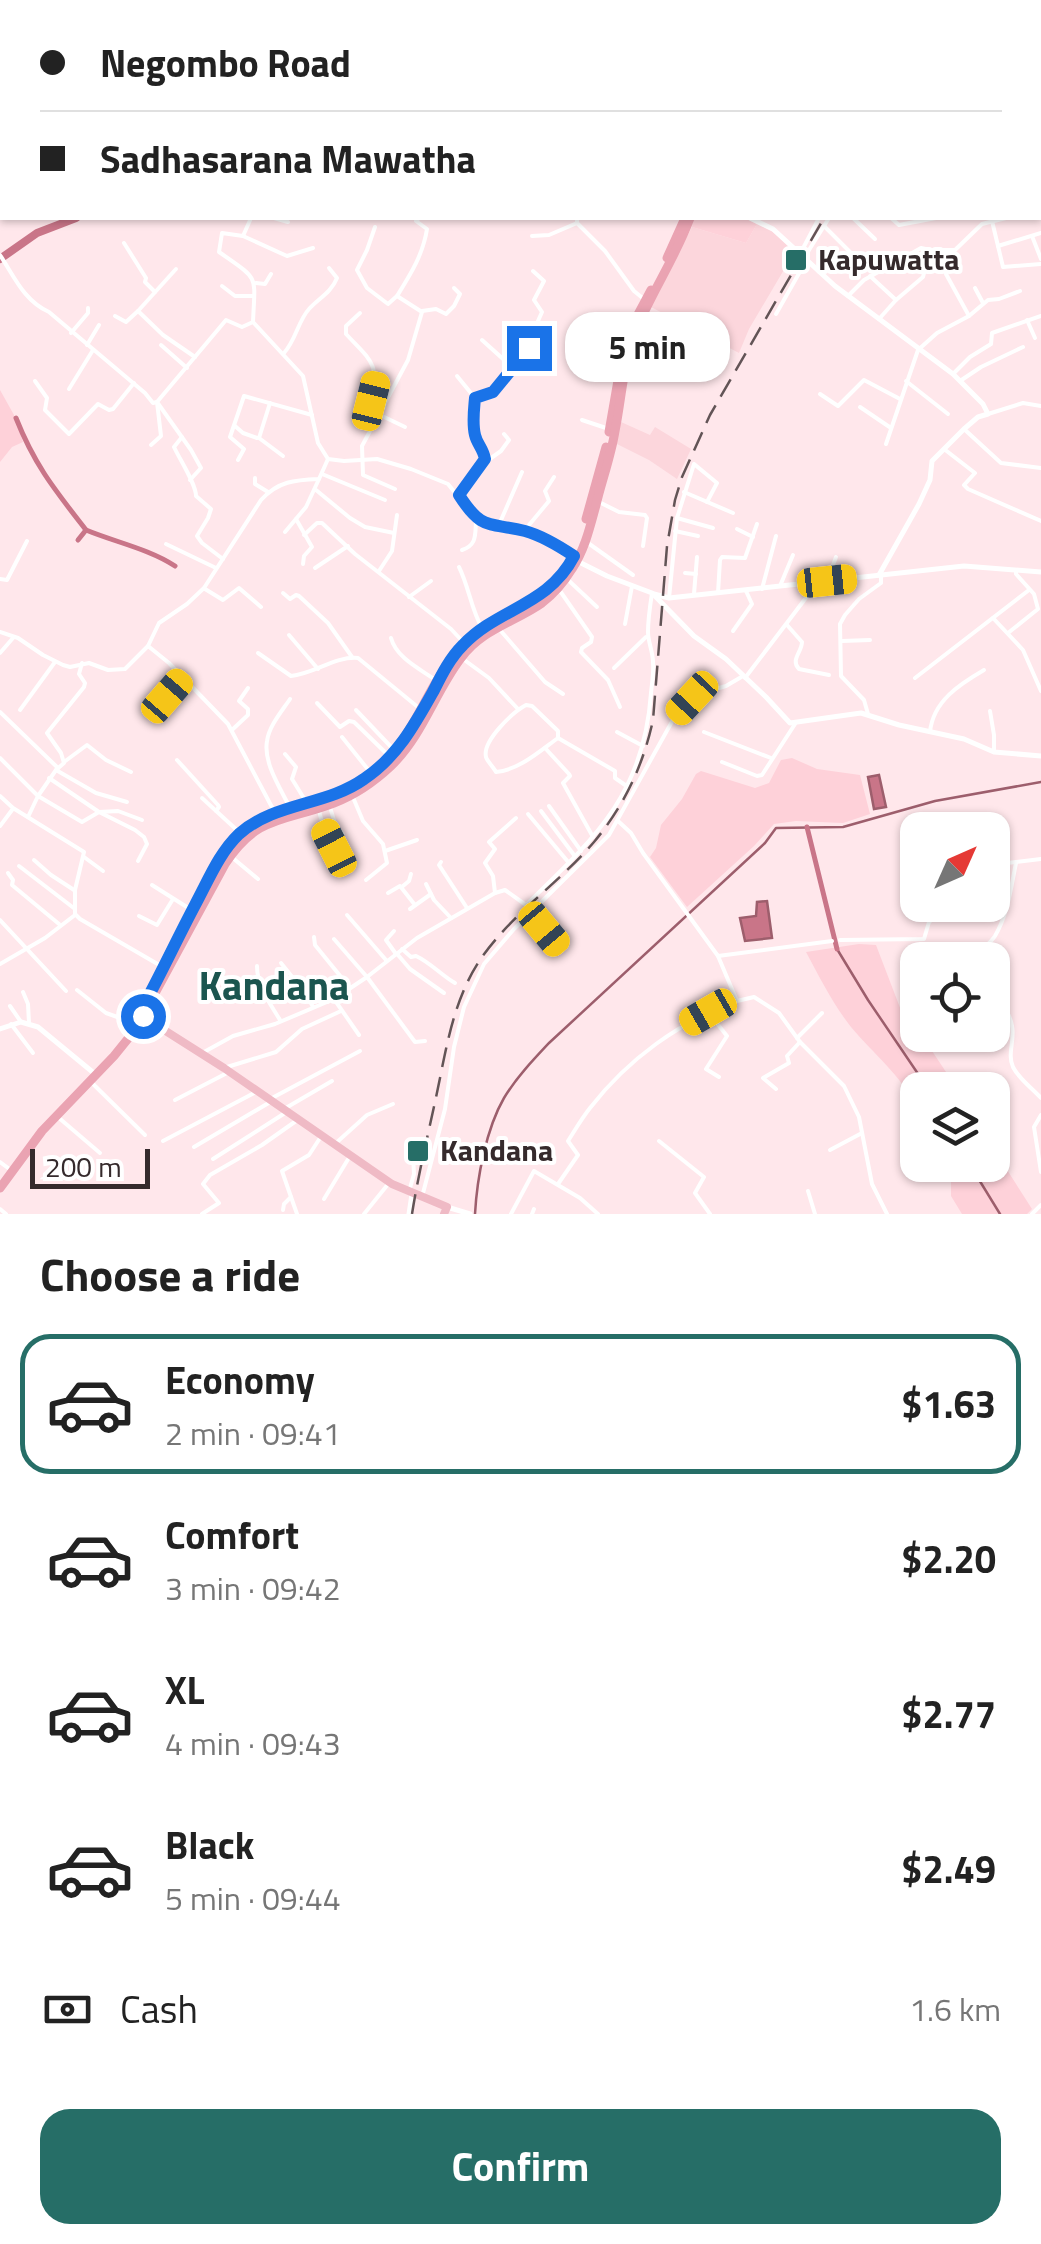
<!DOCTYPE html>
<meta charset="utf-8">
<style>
body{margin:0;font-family:"Titillium Web",sans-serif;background:#f2f2f2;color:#222;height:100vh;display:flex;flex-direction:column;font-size:38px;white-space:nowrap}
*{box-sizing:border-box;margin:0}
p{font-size:32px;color:#767676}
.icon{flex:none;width:55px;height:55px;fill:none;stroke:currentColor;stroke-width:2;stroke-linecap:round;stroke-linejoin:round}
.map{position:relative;height:1214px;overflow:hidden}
.drawer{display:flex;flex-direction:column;background:#fff;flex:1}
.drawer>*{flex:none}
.banner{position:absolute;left:0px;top:0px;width:1042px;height:220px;box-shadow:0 2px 8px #0004;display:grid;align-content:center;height:220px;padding:0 40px;background:#fff}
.needle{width:65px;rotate:45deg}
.buttons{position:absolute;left:900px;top:812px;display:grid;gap:20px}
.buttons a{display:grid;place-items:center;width:110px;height:110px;border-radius:20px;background:#fff;box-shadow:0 2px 8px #0004;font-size:50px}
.scale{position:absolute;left:30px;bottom:25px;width:120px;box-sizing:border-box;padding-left:10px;border:5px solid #352a2c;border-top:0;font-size:28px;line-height:35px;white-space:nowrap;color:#352a2c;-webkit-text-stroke:8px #fff;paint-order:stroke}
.end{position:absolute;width:45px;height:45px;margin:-22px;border:12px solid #1a73e8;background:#fff;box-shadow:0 0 0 5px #fff}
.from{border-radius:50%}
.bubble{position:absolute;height:70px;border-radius:30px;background:#fff;box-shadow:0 2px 8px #0004;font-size:32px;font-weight:700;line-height:70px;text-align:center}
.car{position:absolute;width:30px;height:60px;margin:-30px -15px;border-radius:12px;box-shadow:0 0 8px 2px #0007;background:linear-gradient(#f5c518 24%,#345 0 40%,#f5c518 0 76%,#345 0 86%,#f5c518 0)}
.banner b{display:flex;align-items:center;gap:35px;height:95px;font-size:38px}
.banner b+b{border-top:2px solid #e0e0e0}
.banner i{width:25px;height:25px;background:#222}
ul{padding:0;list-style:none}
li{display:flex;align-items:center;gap:30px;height:140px;margin:0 20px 15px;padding:0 20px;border:5px solid transparent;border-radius:30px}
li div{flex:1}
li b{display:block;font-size:38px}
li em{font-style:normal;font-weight:700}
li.active{border-color:#266e67}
li>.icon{width:90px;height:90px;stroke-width:1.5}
h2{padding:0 40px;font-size:45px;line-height:120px}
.pay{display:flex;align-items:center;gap:25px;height:110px;padding:0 40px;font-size:38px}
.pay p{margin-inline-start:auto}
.cta{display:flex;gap:20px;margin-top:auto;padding:20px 40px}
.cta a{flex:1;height:115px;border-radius:30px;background:#266e67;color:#fff;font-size:40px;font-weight:700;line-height:115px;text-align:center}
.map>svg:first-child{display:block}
.built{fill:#fcd6dc}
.green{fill:#fed1d9}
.water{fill:#c97588;stroke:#9d5e6c;stroke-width:2.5}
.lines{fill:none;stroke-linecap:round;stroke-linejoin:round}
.stream{stroke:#9d5e6c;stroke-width:2.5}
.canal{stroke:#c97588;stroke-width:5}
.river{stroke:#c97588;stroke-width:8}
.minor{stroke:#fff;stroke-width:4}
.tertiary{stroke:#fff;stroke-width:5}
.primary{stroke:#efbac5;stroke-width:8}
.trunk{stroke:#eaa3b2;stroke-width:9}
.rail{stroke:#625456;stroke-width:2.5;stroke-dasharray:20 10;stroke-linecap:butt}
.route{stroke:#1a73e8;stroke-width:12}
.poi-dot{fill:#266e67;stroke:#fff;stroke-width:4}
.labels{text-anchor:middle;stroke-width:8;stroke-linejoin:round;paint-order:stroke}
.poi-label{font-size:30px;font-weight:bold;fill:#352a2c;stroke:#fff;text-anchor:start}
.district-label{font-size:40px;font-weight:bold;fill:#1b554f;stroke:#fff}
</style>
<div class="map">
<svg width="1041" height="1214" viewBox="0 0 1041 1214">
<rect width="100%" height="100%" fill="#ffe7eb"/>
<g class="built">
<polygon points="757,224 773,232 795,251 749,329 739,353 651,307 692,227 746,243"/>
<polygon points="621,422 650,435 655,427 691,449 677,479 649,460 615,443"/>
</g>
<g class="green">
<polygon points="693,218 745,218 757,224 746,243 692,227"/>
<polygon points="0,390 14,415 23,442 12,447 0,462"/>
<polygon points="792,758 817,769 860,775 870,814 843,823 796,821 774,824 754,846 687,907 650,857 656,848 661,825 682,799 696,774 701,771 755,788 769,783 781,760"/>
<path d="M859,944L876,945L907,1026L921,1042L930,1048L958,1090H918L917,1106C900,1075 874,1054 851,1027C833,1004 820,978 806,952Z"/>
<polygon points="993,1148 1032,1209 1027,1214 962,1214 951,1196 951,1165 992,1165"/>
</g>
<g class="water">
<polygon points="879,775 886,807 874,809 868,777"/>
<polygon points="767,901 772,938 745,941 740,918 756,916 757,902"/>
</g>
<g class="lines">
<g class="stream">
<polyline points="837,949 868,1000 929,1090"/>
<polyline points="970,1165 1000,1214"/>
<path d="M475,1214C477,1178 486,1129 504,1098C516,1078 533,1060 549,1043L765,843L776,828L843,827L935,801L1041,782"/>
</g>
<g class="canal">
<path d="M16,418C35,466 55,490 86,530"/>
<path d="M78,540L86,530C115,542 149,549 175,566"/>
<polyline points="807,827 837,949"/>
</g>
<polyline class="river" points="0,259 37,233 76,218"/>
<g class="minor">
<polyline points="13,0 14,2"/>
<polyline points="65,0 67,2"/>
<polyline points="228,0 228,2"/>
<polyline points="255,0 255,2"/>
<polyline points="419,0 425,1"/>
<polyline points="494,0 495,2"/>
<polyline points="696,0 698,2"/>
<polyline points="718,0 720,2"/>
<polyline points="896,0 898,2"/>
<polyline points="871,1 873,0"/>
<polyline points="283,2 283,0"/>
<polyline points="567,2 568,0"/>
<polyline points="1024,2 1027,0"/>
<polyline points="1040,56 1041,55"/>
<polyline points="1040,59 1041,60"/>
<polyline points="0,157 2,159"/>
<polyline points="0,169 2,167"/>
<polyline points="1040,172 1040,173"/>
<polyline points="1040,209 1041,209"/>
<path d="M251,218L243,236L222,233L219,252C260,281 255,273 253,322L303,376L318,443L328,459L344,461L377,459L411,469L448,484L476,519L498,528L524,531L538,536L574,556"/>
<polyline points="274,218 288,222"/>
<polyline points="577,218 577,223 605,251 634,291 645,300"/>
<polyline points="853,218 875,239"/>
<polyline points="891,218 899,225 936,218"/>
<polyline points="992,221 998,246 1041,233"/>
<polyline points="824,226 854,256"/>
<polyline points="375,227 367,250 357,270 367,288 388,304 397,296"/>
<polyline points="243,236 287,256 313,248"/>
<polyline points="532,236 549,235 577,223"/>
<polyline points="1032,236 1041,259"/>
<polyline points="124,243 146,278 145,282 155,292"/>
<polyline points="998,246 1003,267 1041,264"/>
<polyline points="800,254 819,218"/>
<path d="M0,255C14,276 24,301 49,312L145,393L153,403L157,402L226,320L242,327L253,322"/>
<polyline points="804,258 829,218"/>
<polyline points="176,269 138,311 163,335 195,357"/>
<polyline points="946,274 969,316"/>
<polyline points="870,276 896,300"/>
<polyline points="256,283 265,284 271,274"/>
<polyline points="222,286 235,296 254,296"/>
<polyline points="975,288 983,303"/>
<polyline points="848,296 864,280 921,248 930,250 955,250 982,224 1006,218"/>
<polyline points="422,311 436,309 446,314 454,306 460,294 454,288"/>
<path d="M360,313L346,326V334C371,361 380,363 371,401L384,407"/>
<polyline points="776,314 806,261"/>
<polyline points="115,316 126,322 138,311"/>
<polyline points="879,319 896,300 923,277 930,250"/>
<polyline points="1027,320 1035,338"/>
<polyline points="71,333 88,313 88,308"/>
<polyline points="482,340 513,368"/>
<polyline points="87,345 99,325"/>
<polyline points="161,345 187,368"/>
<path d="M284,353C296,340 298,321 309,309C319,298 331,293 337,278L329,268"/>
<polyline points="953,374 970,357 991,344 992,333 1041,316"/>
<polyline points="457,376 475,398"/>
<polyline points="35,381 47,398 45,410 69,434 98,404 109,410 113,409 134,383"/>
<polyline points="906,381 948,414"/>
<polyline points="960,381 981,367 1023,347"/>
<polyline points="69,389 93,350"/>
<polyline points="820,394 838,406 864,380 900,399"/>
<polyline points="157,402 191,450 201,468 190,480"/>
<polyline points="270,403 259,438 283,456"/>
<polyline points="860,407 891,428"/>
<polyline points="988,414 1023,403 1041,406"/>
<polyline points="380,415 405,427"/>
<polyline points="582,420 606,428"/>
<polyline points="235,426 243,433 257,438"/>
<polyline points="964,429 1001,463 1041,468"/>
<path d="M182,437L174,447C180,460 196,484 196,496L211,509L208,518L197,536L202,543L223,559"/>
<polyline points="886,444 918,350 937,333 969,316 988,300 999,299 1020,291"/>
<polyline points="151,445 161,436 157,402"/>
<polyline points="944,449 975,473 964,485 968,489 1041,521"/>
<polyline points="238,460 244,449 230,437 244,396 312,415"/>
<polyline points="484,463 501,451 509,440 504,434"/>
<polyline points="322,474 385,500"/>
<polyline points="255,478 255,484 268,492"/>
<path d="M395,489L363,475L362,446L408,360L422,312L397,296C410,275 423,255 427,229L416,221L419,218"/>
<polyline points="316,490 350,518 365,527 394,533"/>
<polyline points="684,492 733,513"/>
<path d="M459,495L485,459C483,448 477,444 475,435C472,423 474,410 475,398L493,392L544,328L538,321L542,312L534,300L544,281L533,271"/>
<polyline points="597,501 619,512 645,515 647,518 643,546"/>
<polyline points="677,518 713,528"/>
<polyline points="296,519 312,547 304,556 303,564"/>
<polyline points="498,527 522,472"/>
<polyline points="737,529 753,537"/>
<polyline points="524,531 549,501 545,491 554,477"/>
<polyline points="675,531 698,536"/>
<polyline points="285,532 306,507 319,479"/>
<polyline points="304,535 317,523 322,523 355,554 451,629 464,643"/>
<polyline points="588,543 633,575"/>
<polyline points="166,544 216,568"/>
<path d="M462,550C477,545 475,535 476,522"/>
<path d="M459,567C469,587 471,609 482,628"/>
<polyline points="315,568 348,546"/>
<polyline points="379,571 392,551 397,515"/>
<polyline points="685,573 696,574"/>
<polyline points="566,578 597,607"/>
<polyline points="0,579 7,580 27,541"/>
<polyline points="827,581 836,557"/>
<polyline points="780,586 793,555"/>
<polyline points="558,588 592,637 591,642 582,648 581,652 608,680 620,707"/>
<polyline points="205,589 223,600 239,588 261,607"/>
<polyline points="762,589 776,536"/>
<polyline points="283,593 290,599 296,595 299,596 328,623 352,657"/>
<polyline points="718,593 720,560 722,557 745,558 757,524"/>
<polyline points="694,594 697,557"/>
<polyline points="409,597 431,581"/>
<polyline points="669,598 677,518 694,464 717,483 707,502"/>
<polyline points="993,618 1023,650 1041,691"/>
<polyline points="625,624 632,586"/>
<path d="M787,625L802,642C802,652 790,660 799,669L829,675"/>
<polyline points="500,630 545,682 563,694"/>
<polyline points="733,631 752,604 746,591"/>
<path d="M0,632L18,638L43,655L63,665L70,667L89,663L108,670L125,669L148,646L159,623L187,604L204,588L261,500C278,481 295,480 319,479L328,459"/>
<polyline points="1008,633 1038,609 1034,594 1016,574 1016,571"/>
<polyline points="289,635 318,669"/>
<path d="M391,638C396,657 418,668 434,679"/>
<polyline points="842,641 870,640"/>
<polyline points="148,646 169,663 228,724 274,811"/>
<polyline points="0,653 13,638"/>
<path d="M258,653L291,676C314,674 335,656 358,658L419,708"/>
<polyline points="463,659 489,678 518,709"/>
<polyline points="614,668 646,637"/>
<polyline points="745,678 818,582"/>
<polyline points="915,678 1029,590"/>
<polyline points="317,703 340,727 349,721 354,722 390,757"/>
<path d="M526,705L532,706L558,731V738C540,751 519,770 496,772C494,768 487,761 486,757C482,741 513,712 526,705Z"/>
<polyline points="20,710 55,662"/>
<polyline points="356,710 394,750"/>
<polyline points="990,711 994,735 994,752"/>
<polyline points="0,712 58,768"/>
<polyline points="150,714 183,677"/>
<polyline points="868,714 864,700 841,676 840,624 845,615 859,599 881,583 881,575"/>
<polyline points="233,729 248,715 248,709 239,701 248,688"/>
<polyline points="617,732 643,746"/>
<polyline points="704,732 771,758"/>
<path d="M930,732C933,701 960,684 984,670"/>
<polyline points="342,737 370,772"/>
<polyline points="558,738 615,771 615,778 628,787"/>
<polyline points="545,748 569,774 570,776 563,783 593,837"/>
<polyline points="285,754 296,767 292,779 305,800"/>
<polyline points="0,758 38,796 56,770 64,763 61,753 47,733 84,687 85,683 79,674 82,663"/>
<polyline points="177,760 218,805 219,807 216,811"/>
<polyline points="64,762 87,745 106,760 131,772"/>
<polyline points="722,762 757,776 762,775 795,724"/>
<polyline points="56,770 96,793 127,802"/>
<polyline points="49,778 99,812 135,830 144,837 147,844 138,861"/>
<polyline points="352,795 363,821 383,844 387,863 366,880"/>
<polyline points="0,796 13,808 84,852 75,890 75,914 80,919 161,966"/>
<polyline points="202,798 239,832"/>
<polyline points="549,806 581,851"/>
<polyline points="330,807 336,827 343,834"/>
<path d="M290,808C281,789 263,763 267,741C269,726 282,711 290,699"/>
<polyline points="319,811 324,829 334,848"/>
<polyline points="541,811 574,855"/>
<polyline points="528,814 569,863"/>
<polyline points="28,817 38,796 82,822 99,812 118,811 142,820"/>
<polyline points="618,821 631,833 643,853 718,956 832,941"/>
<polyline points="0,826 12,810"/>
<polyline points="385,851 417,840"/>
<polyline points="84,857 103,871"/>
<polyline points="234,859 258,879"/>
<polyline points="34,860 51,875 74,890"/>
<polyline points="441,862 439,865 467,908"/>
<polyline points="19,866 75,909"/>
<polyline points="992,867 998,864 1041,859"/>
<polyline points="8,873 13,880 12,885 59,924"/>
<polyline points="426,884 434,900 451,918"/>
<polyline points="152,885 190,909"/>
<polyline points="403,886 409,881 411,874"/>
<polyline points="388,893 400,886 415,905"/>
<polyline points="495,893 493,876 485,863 495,849 489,842 516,818"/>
<polyline points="410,909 431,894"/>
<polyline points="347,915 386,960"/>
<polyline points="529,915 562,951"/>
<polyline points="139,916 157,925 173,899"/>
<polyline points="0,920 66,991"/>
<polyline points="394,931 386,940 396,954"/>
<polyline points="314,937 315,945 350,988"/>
<polyline points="334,939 367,977 415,1042 425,1041"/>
<polyline points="840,940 924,939 929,922 952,905"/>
<path d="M402,949L411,957L416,956C431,963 441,975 455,983"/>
<polyline points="398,955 410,969 444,993"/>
<polyline points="718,956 737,1001 754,997 779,1013 800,1042 844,1086 859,1117 872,1184 887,1214"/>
<path d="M973,960C979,951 990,944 995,936C1008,914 1011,887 1016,863"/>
<polyline points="281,963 293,978 300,982 313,1007"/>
<polyline points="0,964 45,938 75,915"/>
<path d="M257,966C257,987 270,1003 280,1020"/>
<path d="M992,989C1000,1001 1010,1013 1012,1026C1015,1040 1007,1054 1013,1067C1019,1079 1032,1088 1041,1098"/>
<polyline points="77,990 106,1013 120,1018 131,1026"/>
<polyline points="23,992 28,1004 29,1023"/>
<polyline points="334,999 359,1035"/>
<polyline points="10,1006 21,1022"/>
<polyline points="708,1012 727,1036 706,1069 719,1077"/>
<polyline points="11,1024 33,1053"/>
<polyline points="797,1038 822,1013"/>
<path d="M204,1052L233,1036L275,1024L334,999L367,977L417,938L495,893L505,890L526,905C595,838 644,794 651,693C652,683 654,672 653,662C653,652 648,642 648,632C648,619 650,606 652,593"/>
<polyline points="227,1067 276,1052 302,1029 341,1011"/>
<polyline points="91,1082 145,1135"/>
<polyline points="776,1089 763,1078 789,1063 787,1056 800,1042"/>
<polyline points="272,1098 360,1051"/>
<polyline points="175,1100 229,1072"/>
<polyline points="284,1109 332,1081"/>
<polyline points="1041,1115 1034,1127 1041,1172"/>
<polyline points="59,1118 100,1153"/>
<polyline points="163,1141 256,1092"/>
<polyline points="659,1141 704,1177 695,1193 710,1214"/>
<polyline points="336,1143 367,1115 393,1104"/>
<polyline points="194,1147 272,1101"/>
<polyline points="830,1150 862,1133"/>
<polyline points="213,1159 285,1113"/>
<polyline points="0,1162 8,1168"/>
<path d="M558,1184L578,1155L568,1141C575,1130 582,1118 590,1108C628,1059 679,1022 737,1001"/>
<polyline points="410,1188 414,1174 413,1156"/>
<polyline points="808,1191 815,1214"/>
<polyline points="291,1197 297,1214"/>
<polyline points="422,1197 445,1109 454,1047 464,1007 484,964 514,929 609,835 674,718 692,699 705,692 726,686 743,676"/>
<polyline points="324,1199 350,1156"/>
<polyline points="0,1209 6,1214"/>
<polyline points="283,1210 284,1204 291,1197 282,1171 309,1155 320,1138"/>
<polyline points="202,1214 219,1203 203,1184 210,1175 262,1145 296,1121"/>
<polyline points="364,1214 389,1183"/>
<polyline points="511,1214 534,1171 580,1198 598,1214"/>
<polyline points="532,1214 534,1209"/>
<polyline points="1032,1214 1041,1205"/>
</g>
<g class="tertiary">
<polyline points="645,0 648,2"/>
<polyline points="1031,0 1033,2"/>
<polyline points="1040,12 1041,13"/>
<polyline points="750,218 773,229 835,286 953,374 983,404 988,414 978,417 964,429 932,461 930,480 919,504 879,575"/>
<polyline points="577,561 607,576 652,593 694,636 726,659 766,697 790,723 861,713 899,725 964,739 994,752 1041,756"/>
<polyline points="654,594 669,598 964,566 1041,572"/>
<polyline points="0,1029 21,1022 38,1027 95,1074"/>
<polyline points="447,1207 470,1214"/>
<polyline points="409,1214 412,1194"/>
</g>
<polyline class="primary" points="139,1014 224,1068 392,1184 447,1207 444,1214"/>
<g class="trunk">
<polyline points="786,2 788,0"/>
<polyline points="794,2 796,0"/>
<polyline points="667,258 685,218"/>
<polyline points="624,349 635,320 651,290"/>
<polyline points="609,432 620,369"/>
<polyline points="586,519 606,447"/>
<path d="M156,981C167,956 181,931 194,907C214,871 229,831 269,815C306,799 341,799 374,772C415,738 426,686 460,648C480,625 505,617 530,602C545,593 556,579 569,566"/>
<path d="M0,1188L42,1131L114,1056L135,1030L225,864C258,814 284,822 334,803C355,795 374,782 391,766C423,735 435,692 461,658C482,629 515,622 542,603C554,594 564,582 572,569C585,549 590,527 596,505C602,480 611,456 615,431C620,407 622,381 628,356C640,308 673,265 690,218"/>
</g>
<g class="rail">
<polyline points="950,2 951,0"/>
<path d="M412,1214C418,1176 427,1139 435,1102C446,1052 452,1000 482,957C513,913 559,883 594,842C624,806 643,766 653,720L667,546L675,500L682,477L710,415L824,218"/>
</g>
</g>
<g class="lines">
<path class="route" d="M143,1016L139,1014C159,978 176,941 195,905C208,881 219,853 239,834C275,802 326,806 364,779C397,757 415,724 434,690C442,674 450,658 463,645C498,608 548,606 574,556C559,546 543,536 525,531C488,522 482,531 459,495L485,459C483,448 477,444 475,435C472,423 474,410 475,398L493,392L529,348"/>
</g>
<g class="poi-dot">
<rect x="784" y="248" width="24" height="24" rx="5"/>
<rect x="406" y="1139" width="24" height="24" rx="5"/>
</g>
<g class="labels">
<g class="poi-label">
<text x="818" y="270">Kapuwatta</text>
<text x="440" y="1161">Kandana</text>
</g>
<g class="district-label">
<text x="274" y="1000">Kandana</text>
</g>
</g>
</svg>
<div class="buttons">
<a><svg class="needle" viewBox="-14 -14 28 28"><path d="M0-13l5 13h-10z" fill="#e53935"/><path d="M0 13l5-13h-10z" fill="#767676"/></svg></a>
<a><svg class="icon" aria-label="locate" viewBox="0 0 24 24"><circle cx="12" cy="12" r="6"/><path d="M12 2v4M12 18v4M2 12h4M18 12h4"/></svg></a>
<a><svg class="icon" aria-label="layers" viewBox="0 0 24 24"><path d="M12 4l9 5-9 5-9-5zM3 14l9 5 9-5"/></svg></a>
</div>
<div class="scale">200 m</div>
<i class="end from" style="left:143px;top:1016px"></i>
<i class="end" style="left:529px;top:348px"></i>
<div class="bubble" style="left:565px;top:312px;width:165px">5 min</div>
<i class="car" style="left:371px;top:401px;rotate:14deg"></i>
<i class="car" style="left:827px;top:581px;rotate:84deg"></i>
<i class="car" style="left:167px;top:696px;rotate:41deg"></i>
<i class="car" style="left:692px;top:698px;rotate:223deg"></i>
<i class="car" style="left:334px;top:848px;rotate:333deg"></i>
<i class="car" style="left:544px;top:929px;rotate:140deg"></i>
<i class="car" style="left:708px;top:1012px;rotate:240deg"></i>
<div class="banner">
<b><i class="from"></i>Negombo Road</b>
<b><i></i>Sadhasarana Mawatha</b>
</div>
</div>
<section class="drawer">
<h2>Choose a ride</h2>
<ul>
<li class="active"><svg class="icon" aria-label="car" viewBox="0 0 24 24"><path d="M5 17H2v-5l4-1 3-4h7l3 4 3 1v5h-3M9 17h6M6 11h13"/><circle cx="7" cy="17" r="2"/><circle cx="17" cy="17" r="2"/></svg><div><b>Economy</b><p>2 min · 09:41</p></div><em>$1.63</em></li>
<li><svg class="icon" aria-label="car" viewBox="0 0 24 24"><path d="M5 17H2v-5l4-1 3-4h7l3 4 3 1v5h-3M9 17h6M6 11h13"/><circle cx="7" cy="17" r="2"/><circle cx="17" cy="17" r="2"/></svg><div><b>Comfort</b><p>3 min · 09:42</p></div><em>$2.20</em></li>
<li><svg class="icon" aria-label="car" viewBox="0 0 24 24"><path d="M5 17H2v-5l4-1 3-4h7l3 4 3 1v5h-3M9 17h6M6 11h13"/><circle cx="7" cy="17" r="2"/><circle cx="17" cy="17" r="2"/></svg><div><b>XL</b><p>4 min · 09:43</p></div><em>$2.77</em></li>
<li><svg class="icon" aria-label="car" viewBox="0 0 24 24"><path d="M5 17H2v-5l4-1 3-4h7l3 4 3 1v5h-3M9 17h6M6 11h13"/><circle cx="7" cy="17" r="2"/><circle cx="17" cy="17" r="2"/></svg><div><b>Black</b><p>5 min · 09:44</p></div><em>$2.49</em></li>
</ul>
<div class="pay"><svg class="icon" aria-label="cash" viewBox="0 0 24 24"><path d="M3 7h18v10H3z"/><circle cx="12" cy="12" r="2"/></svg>Cash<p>1.6 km</p></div>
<div class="cta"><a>Confirm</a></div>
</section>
